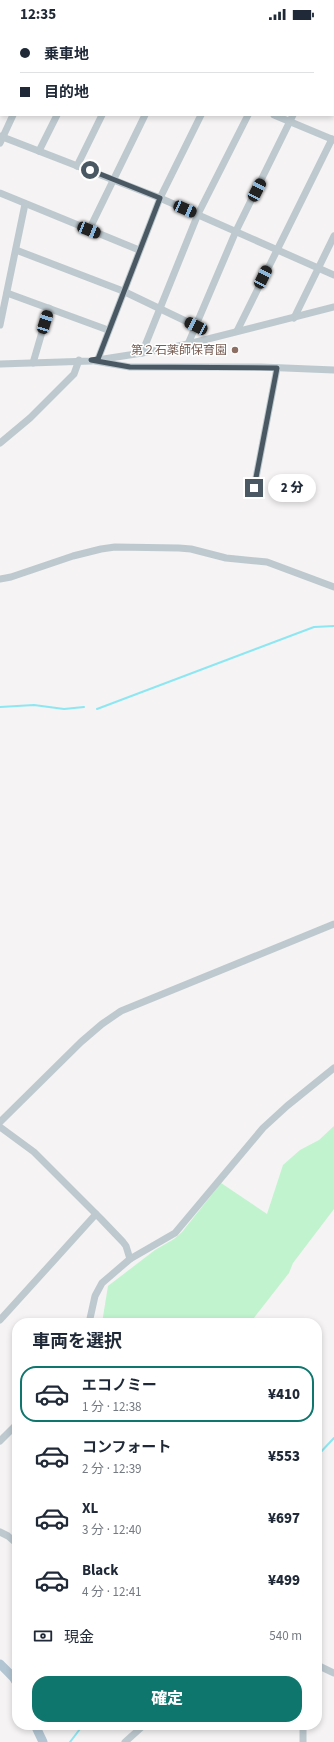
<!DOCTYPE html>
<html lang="ja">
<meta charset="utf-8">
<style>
body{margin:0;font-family:"Source Sans 3","Noto Sans JP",sans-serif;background:#f6f6f7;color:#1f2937;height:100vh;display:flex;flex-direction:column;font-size:15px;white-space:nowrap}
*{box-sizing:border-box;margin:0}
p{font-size:13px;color:#747a83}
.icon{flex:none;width:22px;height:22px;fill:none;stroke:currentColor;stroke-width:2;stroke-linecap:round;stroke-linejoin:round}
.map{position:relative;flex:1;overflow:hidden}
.details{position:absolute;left:12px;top:1290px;width:310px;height:412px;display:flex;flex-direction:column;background:#fff;border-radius:16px;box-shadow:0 2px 6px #0003}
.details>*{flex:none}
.hud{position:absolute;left:0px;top:0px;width:334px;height:88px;box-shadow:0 2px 6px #0003;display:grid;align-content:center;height:88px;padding:0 20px;background:#fff}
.end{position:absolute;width:18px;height:18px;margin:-9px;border:5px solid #495862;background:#fff;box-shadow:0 0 0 2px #fff}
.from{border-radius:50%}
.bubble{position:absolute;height:28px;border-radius:14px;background:#fff;box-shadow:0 2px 6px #0003;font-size:13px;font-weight:800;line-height:28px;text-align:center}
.car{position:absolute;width:12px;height:24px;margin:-12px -6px;border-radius:5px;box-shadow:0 0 3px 1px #0007;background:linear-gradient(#222 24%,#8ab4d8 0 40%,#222 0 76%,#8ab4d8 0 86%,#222 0)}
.hud b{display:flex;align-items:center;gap:14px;height:38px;font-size:15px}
.hud b+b{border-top:1px solid #e0e1e3}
.hud i{width:10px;height:10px;background:#1f2937}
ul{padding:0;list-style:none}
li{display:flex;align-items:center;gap:12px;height:56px;margin:0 8px 6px;padding:0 12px;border:2px solid transparent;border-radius:16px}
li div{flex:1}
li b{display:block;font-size:15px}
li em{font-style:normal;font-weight:800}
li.current{border-color:#0f766e}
li>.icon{width:36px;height:36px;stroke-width:1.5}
h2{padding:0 20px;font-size:18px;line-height:48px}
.pay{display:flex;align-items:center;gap:10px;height:44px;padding:0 20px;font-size:15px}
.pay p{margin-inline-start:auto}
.button{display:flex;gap:8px;margin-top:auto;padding:8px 20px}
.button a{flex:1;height:46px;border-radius:16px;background:#0f766e;color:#fff;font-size:16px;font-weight:800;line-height:46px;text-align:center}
.status{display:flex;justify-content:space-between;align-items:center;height:28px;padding:0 20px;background:#fff;direction:ltr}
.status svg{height:11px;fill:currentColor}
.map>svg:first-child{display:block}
.green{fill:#c1f3cf}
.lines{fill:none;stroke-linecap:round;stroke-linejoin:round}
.stream{stroke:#8ce7f2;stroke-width:2}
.minor{stroke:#bdc9cf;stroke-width:7}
.major{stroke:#b2c5d2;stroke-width:9}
.route{stroke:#495862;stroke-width:5}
.education-dot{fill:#8d6e63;stroke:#fff;stroke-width:1.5}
.labels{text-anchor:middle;stroke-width:3;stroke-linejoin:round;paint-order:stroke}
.education-label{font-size:12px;fill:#785e54;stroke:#fff;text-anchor:end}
</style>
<div class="status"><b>12:35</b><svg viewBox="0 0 49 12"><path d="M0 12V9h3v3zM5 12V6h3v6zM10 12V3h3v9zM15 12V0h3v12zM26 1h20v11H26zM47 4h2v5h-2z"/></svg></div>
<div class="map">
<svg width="334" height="1714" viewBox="0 0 334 1714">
<rect width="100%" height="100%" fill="#f5f3f3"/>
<polygon class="green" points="334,1098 334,1181 293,1235 289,1245 250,1295 102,1295 108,1258 155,1222 174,1211 182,1204 221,1155 267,1186 283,1137 300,1122 319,1112"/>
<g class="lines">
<g class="stream">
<polyline points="0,679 34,677 64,681 84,679"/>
<polyline points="97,681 314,599 334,598"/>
<polyline points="317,1428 334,1410"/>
<polyline points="70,1714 83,1697"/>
</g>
<g class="minor">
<polyline points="62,0 65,1"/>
<polyline points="200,0 203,1"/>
<polyline points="55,1 55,0"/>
<polyline points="243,1 243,0"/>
<polyline points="327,1 328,0"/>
<polyline points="0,25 1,26"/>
<polyline points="0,69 1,70"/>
<polyline points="274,87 334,112"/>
<polyline points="0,108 160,170 334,247"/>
<polyline points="0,115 13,87"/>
<polyline points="39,123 57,87"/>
<polyline points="77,138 102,87"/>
<polyline points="0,165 139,222"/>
<polyline points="89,202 145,87"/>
<polyline points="16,222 123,263 196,298"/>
<polyline points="7,265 108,302"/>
<polyline points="294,290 334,208"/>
<polyline points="0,297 25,176"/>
<polyline points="237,303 332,111"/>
<polyline points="188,316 236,203 293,87"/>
<polyline points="142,325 198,186 248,87"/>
<polyline points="98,331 160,170 201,87"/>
<polyline points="95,333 130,339 261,339 334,342"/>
<polyline points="33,335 49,280"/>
<polyline points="0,336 91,333 142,325 188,316 334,279"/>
<polyline points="0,415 30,390 74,346 79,332"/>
<polyline points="254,460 277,340"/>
<polyline points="0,551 11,549 73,528 101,521 115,519 179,520 191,521 226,530 267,534 334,559"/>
<polyline points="0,1094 81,1014 102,996 121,983 334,896"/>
<polyline points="0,1099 34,1124 101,1191 123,1214 126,1218 130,1231"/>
<polyline points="0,1292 96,1186"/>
<polyline points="89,1295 95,1268 102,1255 130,1231 175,1205 263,1100 287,1078 334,1040"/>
<polyline points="0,1413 17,1396"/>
<polyline points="0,1504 8,1508 17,1516"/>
<polyline points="317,1637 334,1645"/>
<polyline points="125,1714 144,1697"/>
<polyline points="303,1714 303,1697"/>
</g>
<g class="major">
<polyline points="0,1636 13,1649 17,1655"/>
<polyline points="35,1697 43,1714"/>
</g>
</g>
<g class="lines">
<polyline class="route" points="90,142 160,170 98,331 91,332 130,339 277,340 254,460"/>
</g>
<circle class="education-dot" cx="235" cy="322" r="4"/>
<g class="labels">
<g class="education-label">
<text x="227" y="326">第２石薬師保育園</text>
</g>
</g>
</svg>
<i class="end from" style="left:90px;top:142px"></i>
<i class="end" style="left:254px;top:460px"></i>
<div class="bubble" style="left:268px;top:446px;width:48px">2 分</div>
<i class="car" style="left:257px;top:162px;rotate:27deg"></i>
<i class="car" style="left:185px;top:181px;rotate:113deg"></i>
<i class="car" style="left:89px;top:202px;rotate:112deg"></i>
<i class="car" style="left:263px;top:249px;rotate:26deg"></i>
<i class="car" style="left:45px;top:294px;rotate:17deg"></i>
<i class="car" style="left:196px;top:298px;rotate:296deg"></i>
<div class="hud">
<b><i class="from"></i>乗車地</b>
<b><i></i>目的地</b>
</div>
<section class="details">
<h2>車両を選択</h2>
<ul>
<li class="current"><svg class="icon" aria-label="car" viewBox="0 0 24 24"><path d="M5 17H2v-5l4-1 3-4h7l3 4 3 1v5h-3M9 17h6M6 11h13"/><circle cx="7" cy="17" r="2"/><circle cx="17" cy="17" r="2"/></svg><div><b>エコノミー</b><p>1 分 · 12:38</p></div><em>¥410</em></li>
<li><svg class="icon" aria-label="car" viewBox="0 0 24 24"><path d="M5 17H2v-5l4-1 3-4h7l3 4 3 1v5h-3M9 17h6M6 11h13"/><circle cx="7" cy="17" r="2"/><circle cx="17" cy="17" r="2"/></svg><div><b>コンフォート</b><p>2 分 · 12:39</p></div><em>¥553</em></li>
<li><svg class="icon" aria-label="car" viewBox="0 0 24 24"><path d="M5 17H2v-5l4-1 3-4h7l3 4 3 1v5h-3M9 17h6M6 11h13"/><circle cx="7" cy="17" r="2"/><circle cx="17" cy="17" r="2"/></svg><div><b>XL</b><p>3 分 · 12:40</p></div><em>¥697</em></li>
<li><svg class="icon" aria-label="car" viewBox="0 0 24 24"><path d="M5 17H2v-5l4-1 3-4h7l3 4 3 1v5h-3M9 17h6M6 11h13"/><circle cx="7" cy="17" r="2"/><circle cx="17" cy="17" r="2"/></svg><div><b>Black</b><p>4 分 · 12:41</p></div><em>¥499</em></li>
</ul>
<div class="pay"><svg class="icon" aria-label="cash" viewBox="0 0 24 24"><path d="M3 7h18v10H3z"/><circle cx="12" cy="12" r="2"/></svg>現金<p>540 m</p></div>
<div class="button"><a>確定</a></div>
</section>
</div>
